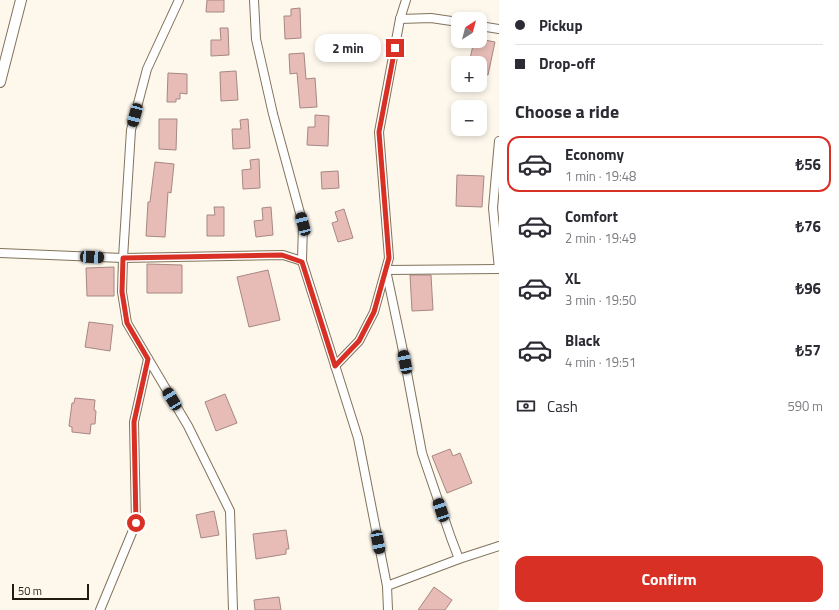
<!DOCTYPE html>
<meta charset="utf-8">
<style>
body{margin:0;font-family:"Titillium Web",sans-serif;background:#f2f2f3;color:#2b2b33;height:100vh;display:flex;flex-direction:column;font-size:15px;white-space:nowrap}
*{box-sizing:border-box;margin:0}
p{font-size:13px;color:#7c7c81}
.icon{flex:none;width:22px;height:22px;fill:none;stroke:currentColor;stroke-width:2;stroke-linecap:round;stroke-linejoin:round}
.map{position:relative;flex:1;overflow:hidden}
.panel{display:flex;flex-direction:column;background:#fff;width:340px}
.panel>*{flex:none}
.guide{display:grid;align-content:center;height:88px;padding:0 16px;background:#fff}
.needle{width:26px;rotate:36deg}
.buttons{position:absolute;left:451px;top:12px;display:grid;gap:8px}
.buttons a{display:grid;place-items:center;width:36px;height:36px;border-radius:8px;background:#fff;box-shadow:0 2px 6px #0003;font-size:20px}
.scale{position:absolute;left:12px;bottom:10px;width:77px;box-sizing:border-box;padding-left:4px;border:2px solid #211b11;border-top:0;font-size:11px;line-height:14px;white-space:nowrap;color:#211b11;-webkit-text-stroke:3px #fef7ec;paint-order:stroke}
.end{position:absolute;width:18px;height:18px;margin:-9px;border:5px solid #d93025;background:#fff;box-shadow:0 0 0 2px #fff}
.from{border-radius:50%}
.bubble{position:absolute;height:28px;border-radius:12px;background:#fff;box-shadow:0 2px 6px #0003;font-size:13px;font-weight:700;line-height:28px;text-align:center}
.car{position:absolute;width:12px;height:24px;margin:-12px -6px;border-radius:5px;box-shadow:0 0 3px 1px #0007;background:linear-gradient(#222 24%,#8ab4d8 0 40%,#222 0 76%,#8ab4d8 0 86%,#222 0)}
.guide b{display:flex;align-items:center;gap:14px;height:38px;font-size:15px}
.guide b+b{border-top:1px solid #e1e1e2}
.guide i{width:10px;height:10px;background:#2b2b33}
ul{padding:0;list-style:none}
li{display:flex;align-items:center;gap:12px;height:56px;margin:0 8px 6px;padding:0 8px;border:2px solid transparent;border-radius:12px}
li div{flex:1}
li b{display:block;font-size:15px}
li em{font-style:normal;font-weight:700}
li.on{border-color:#d93025}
li>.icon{width:36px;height:36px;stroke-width:1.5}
h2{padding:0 16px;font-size:18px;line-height:48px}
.pay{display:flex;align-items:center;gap:10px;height:44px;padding:0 16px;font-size:15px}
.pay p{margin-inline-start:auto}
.button{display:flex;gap:8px;margin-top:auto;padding:8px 16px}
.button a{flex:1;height:46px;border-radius:12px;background:#d93025;color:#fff;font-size:16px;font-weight:700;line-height:46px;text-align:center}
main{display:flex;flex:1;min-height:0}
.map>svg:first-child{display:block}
.building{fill:#e7bcb6;stroke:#a78782}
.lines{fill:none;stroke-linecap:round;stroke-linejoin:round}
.minor-casing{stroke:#82735b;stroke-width:10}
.tertiary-casing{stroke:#82735b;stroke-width:12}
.minor{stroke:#fff;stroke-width:8}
.tertiary{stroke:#fff;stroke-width:10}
.route{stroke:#d93025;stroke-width:5}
</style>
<main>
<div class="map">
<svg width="499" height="610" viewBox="0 0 499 610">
<rect width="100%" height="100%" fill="#fef7ec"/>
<g class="building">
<polygon points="207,0 224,0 224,12 206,12"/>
<polygon points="300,8 301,38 285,39 284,16 291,16 291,9"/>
<polygon points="220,28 228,28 229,55 211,56 211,40 221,40"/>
<polygon points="480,39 495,42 488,75 480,73 480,63 469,63 474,41 480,41"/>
<polygon points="304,53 306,79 315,78 317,107 300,108 297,73 290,74 289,54"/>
<polygon points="236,71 238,100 221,101 220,72"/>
<polygon points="168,73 187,74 187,94 180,93 180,99 176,99 176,102 167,102"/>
<polygon points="315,115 329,116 328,146 307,145 308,127 315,127"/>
<polygon points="159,119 177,119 176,150 159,149"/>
<polygon points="248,119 250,148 233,149 232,129 241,129 240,120"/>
<polygon points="259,159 260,188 243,189 242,170 251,169 250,160"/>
<polygon points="155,162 174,164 171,193 168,192 165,237 146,236 148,202 150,202"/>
<polygon points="338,171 339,188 322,189 321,172"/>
<polygon points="457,175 484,176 482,207 456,206"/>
<polygon points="214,207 224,207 224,236 207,236 207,215 215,215"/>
<polygon points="271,207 273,235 256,237 254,221 263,220 262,208"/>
<polygon points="344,209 353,238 338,242 332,223 338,221 335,212"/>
<polygon points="147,264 182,265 182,293 147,293"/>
<polygon points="114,267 114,296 87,296 86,268"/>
<polygon points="268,270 280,320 249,327 237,277"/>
<polygon points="410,275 431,275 433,310 412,311"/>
<polygon points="89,322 113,325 110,351 85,347"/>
<polygon points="225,394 237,423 216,431 205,402"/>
<polygon points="75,398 95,400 94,410 96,411 95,424 91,424 90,434 72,432 72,427 69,426 72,403 74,403"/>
<polygon points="450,449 453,456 460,453 472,483 447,493 432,456"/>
<polygon points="214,511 219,535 201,538 196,515"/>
<polygon points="286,530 289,549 286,549 286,554 256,559 253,534"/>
<polygon points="434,587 452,600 445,610 418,610"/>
<polygon points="279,597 281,610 255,610 254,600"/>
</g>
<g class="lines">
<g class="minor-casing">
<g id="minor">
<polyline points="179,0 147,69 131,130 123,258 122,292 127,323 188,426 230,511 233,610"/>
<polyline points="254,0 256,39 273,114 303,224 302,261 358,438 387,586 388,610"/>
<polyline points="400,19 431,18 458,22"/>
<polyline points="480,26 499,29"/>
<polyline points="0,253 123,258 283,255 302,261"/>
<polyline points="499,269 493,208 499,141"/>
<polyline points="335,366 359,341 374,312 389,258 379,132 400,19 406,0"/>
<polyline points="459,559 499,546"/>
<polyline points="387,586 459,559 451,538 422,453 402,346 386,270 499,269"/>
<polyline points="100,610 136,523 134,422 148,359"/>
</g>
</g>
<g class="tertiary-casing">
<polyline id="tertiary" points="0,82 21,0"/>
</g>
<use href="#minor" class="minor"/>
<use href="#tertiary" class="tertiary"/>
</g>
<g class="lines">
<polyline class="route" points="136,523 134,422 148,359 127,323 122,292 123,258 282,255 302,262 335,366 359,341 374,312 389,258 379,132 395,48"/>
</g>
</svg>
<div class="buttons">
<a><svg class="needle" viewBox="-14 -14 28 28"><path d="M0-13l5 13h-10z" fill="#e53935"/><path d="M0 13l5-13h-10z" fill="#7c7c81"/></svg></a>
<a>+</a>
<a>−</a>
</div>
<div class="scale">50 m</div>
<i class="end from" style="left:136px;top:523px"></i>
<i class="end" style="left:395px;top:48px"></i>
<div class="bubble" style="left:315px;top:34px;width:66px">2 min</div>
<i class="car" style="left:135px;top:115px;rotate:195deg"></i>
<i class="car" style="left:303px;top:224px;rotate:345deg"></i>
<i class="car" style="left:92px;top:257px;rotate:93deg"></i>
<i class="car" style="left:405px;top:362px;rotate:349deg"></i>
<i class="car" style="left:172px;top:399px;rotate:329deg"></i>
<i class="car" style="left:441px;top:510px;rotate:342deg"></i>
<i class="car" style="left:378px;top:542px;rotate:169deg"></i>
</div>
<section class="panel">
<div class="guide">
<b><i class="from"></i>Pickup</b>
<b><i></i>Drop-off</b>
</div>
<h2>Choose a ride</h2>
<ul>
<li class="on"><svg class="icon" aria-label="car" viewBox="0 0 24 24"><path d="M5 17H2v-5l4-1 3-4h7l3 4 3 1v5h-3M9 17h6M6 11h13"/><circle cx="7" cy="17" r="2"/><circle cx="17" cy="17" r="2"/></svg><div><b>Economy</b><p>1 min · 19:48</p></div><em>₺56</em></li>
<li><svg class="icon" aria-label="car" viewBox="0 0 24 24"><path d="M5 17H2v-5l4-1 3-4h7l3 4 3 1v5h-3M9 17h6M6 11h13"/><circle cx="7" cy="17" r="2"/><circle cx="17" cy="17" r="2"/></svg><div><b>Comfort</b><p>2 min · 19:49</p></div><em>₺76</em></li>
<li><svg class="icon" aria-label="car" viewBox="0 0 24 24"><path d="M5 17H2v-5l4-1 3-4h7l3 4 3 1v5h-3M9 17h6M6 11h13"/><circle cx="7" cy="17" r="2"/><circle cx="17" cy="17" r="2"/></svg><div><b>XL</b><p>3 min · 19:50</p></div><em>₺96</em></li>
<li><svg class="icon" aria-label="car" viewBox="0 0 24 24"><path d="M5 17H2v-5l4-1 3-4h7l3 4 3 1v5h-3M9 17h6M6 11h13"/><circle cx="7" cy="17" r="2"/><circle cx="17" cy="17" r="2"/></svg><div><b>Black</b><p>4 min · 19:51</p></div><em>₺57</em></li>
</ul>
<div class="pay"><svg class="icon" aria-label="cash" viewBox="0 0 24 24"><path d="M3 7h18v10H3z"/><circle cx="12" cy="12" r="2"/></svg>Cash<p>590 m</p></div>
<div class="button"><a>Confirm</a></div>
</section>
</main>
